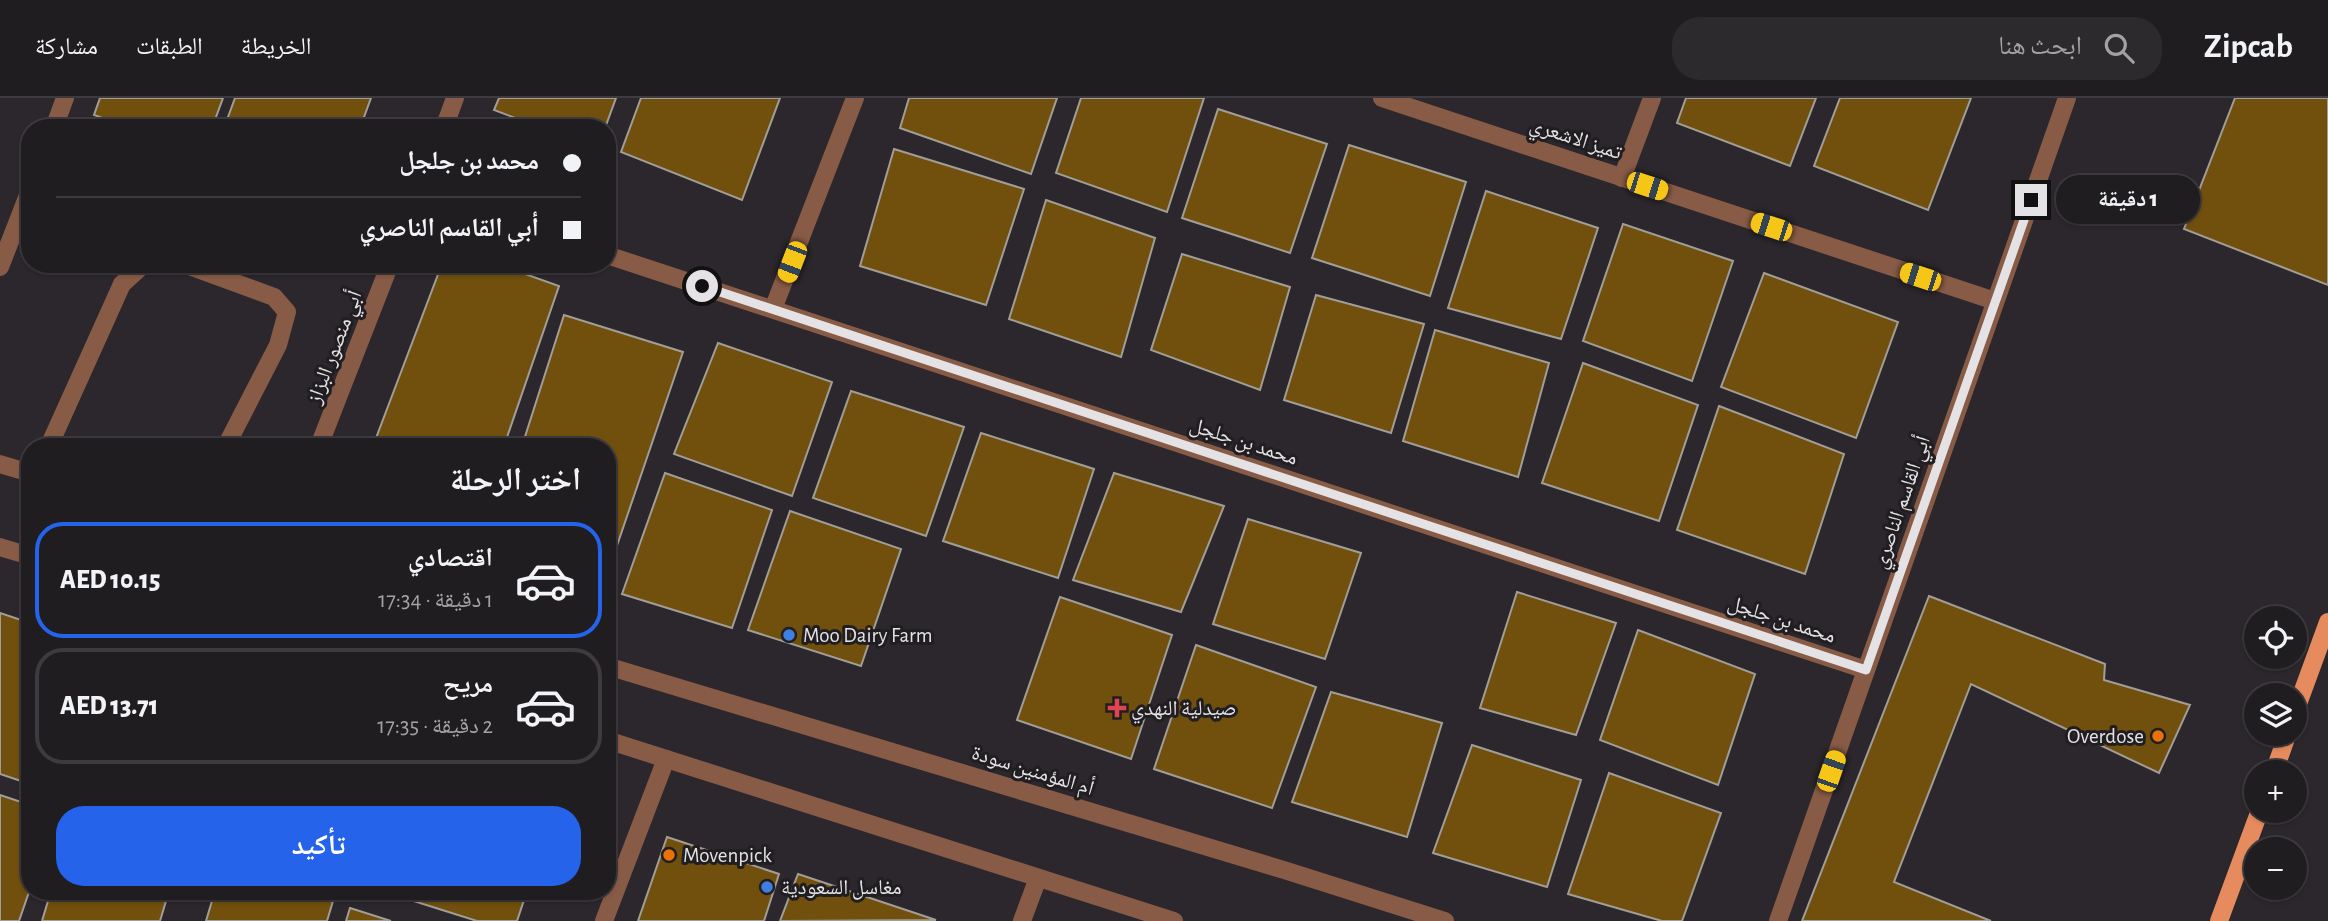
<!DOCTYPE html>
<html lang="ar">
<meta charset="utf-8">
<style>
body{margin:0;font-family:"Alegreya Sans","Noto Naskh Arabic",sans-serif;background:#2d2a2e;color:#f1f3f6;direction:rtl;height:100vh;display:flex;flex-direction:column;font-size:26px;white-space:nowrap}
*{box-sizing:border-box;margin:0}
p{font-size:23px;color:#a2a2a5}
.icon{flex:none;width:38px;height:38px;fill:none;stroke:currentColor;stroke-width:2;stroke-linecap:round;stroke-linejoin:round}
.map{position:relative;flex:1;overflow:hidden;direction:ltr}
.panel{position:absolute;left:21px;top:340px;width:595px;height:462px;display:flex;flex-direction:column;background:#201d21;border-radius:28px;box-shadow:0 2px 5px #0004,0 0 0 2px #3d3b3f;direction:rtl}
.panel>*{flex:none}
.top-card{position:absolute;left:21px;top:21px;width:595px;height:154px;border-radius:28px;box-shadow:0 2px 5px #0004,0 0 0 2px #3d3b3f;direction:rtl;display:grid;align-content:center;height:154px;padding:0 35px;background:#201d21}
.tools{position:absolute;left:2244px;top:508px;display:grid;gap:14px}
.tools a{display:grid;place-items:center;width:63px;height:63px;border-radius:50%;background:#201d21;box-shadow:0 2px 5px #0004,0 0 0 2px #3d3b3f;font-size:35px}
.end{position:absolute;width:32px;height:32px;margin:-16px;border:9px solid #e4e2e5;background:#111;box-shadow:0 0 0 4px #111}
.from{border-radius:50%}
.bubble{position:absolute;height:49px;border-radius:24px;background:#201d21;box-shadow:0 2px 5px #0004,0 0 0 2px #3d3b3f;font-size:23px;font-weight:800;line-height:49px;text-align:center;direction:rtl}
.car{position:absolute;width:21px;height:42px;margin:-21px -10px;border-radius:9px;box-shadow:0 0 5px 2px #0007;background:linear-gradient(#f5c518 24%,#345 0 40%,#f5c518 0 76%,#345 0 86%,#f5c518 0)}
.top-card b{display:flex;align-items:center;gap:24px;height:66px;font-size:26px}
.top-card b+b{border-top:2px solid #3d3b3f}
.top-card i{width:18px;height:18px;background:#f1f3f6}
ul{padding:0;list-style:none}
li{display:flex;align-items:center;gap:21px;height:116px;margin:0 14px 10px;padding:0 21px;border:4px solid #3d3b3f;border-radius:28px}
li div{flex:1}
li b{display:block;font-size:26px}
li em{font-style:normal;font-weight:800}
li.on{border-color:#2563eb}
li>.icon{width:63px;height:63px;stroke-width:1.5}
h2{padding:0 35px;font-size:32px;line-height:84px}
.button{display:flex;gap:14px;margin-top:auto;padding:14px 35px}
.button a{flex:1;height:80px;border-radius:28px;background:#2563eb;color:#fff;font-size:28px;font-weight:800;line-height:80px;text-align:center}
header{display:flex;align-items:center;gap:42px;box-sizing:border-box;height:98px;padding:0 35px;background:#201d21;border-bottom:2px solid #3d3b3f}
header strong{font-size:33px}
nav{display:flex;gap:38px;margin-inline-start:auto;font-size:24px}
.search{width:490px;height:63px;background:#2d2a2e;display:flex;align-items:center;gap:18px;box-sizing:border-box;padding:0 24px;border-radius:28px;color:#a2a2a5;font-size:26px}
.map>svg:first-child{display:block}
.building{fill:#714f0d;stroke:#a19d97;stroke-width:2}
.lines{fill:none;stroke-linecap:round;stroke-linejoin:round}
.service{stroke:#885b46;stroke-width:18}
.minor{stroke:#885b46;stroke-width:18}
.primary{stroke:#e68b5d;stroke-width:18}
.route{stroke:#e4e2e5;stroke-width:9}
.shop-dot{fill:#3f7fe0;stroke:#211e22;stroke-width:2.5}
.health-dot{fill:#e0444e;stroke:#211e22;stroke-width:2.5}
.food-dot{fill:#e8710a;stroke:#211e22;stroke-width:2.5}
.labels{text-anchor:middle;stroke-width:6;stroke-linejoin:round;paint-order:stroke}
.street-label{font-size:21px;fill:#e4e2e5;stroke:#211e22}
.poi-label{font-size:21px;fill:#e4e2e5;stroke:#211e22;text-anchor:start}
</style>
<header>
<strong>Zipcab</strong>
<div class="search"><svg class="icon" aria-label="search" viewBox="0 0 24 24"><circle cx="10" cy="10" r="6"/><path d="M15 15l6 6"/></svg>ابحث هنا</div>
<nav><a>الخريطة</a><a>الطبقات</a><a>مشاركة</a></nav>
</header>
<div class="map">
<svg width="2328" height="823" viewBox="0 0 2328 823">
<rect width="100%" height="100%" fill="#2b272c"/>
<g class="building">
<polygon points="100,0 223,0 212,30 130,30 94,17"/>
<polygon points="235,0 371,0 360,30 224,30"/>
<polygon points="499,0 616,0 605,30 542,30 494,12"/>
<polygon points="641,0 780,0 742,102 621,54"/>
<polygon points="909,0 1057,0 1031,76 900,30"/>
<polygon points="1081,0 1204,0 1167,114 1056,75"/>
<polygon points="1686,0 1816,0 1790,68 1677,25"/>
<polygon points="1840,0 1971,0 1928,112 1814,68"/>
<polygon points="2235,0 2328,0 2328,187 2184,131"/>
<polygon points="1218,11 1327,46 1290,155 1182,120"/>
<polygon points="1349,47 1466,84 1430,198 1312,160"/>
<polygon points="894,51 1024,91 986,207 860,168"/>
<polygon points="1486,93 1598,130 1561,241 1448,210"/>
<polygon points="1046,102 1155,140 1121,259 1009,221"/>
<polygon points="1623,126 1733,163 1692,283 1583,243"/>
<polygon points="1182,156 1290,189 1260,292 1151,252"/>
<polygon points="442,166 497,166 559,188 504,348 373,348"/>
<polygon points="1764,175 1898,224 1856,340 1721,289"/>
<polygon points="1316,197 1424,226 1391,335 1284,302"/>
<polygon points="564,217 683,254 607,477 607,348 522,348"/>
<polygon points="1435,232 1549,265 1518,379 1403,343"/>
<polygon points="718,245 832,284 792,398 674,356"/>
<polygon points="1583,265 1698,307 1659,423 1542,385"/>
<polygon points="851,293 964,329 926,438 813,400"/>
<polygon points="1719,308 1844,356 1805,476 1677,432"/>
<polygon points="981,335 1094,371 1058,480 943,443"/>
<polygon points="665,375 772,412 732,530 622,496"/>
<polygon points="1114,375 1224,408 1181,514 1073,482"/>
<polygon points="790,413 901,451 861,568 748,532"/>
<polygon points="1248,421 1361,455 1325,561 1213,526"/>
<polygon points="1517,494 1616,525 1576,637 1480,610"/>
<polygon points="1929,498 2105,566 2104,582 2190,607 2159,675 1971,586 1894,784 1991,823 1802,823"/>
<polygon points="1060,499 1172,537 1131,661 1017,622"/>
<polygon points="0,515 30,525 30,686 0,676"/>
<polygon points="1638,532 1755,576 1718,687 1600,642"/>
<polygon points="1196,547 1316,589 1272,710 1154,671"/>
<polygon points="1331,594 1442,625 1407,739 1292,704"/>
<polygon points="1472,647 1581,682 1547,789 1433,755"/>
<polygon points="1609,675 1721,715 1682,823 1662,823 1568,796"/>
<polygon points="0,697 30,707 30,791 19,823 0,823"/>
<polygon points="667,739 779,776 764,823 638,823"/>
<polygon points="798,776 936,822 780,823"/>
<polygon points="51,793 169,793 160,823 42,823"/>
<polygon points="215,793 302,793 333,803 327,823 206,823"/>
<polygon points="382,793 527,793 517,823 477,823"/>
<polygon points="350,810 391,823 346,823"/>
</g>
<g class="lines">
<g class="service">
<polyline points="184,166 274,199 287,214 278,247 226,348"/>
<polyline points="49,348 122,186 144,166"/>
</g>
<g class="minor">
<polyline points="1382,0 1995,203"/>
<polyline points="54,30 65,0"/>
<polyline points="444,30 455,0"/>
<polyline points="1622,80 1652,0"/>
<polyline points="607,157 1866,572"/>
<polyline points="0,169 30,92"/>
<polyline points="773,211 855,0"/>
<polyline points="319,348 390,166"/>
<polyline points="0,366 30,375"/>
<polyline points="0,449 30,458"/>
<polyline points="607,568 1284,772 1445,823"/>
<polyline points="607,642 1174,823"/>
<polyline points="604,823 666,661"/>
<polyline points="1022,823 1038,780"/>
<polyline points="1778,823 2067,0"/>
</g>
<g class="primary">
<polyline points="2294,617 2328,524"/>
<polyline points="2274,674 2288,635"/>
<polyline points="2219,823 2260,712"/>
</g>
</g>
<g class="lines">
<polyline class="route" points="702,188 1866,572 2031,102"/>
</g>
<g class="shop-dot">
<circle cx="789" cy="537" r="7"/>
<circle cx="767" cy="789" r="7"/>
</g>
<path class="health-dot" d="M1113.5 599.5h7v7h7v7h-7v7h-7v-7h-7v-7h7z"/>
<g class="food-dot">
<circle cx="2158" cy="638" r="7"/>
<circle cx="669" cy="757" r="7"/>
</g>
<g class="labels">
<g class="street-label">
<text transform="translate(1576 40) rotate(18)" y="7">تميز الاشعري</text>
<text transform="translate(334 249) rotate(-69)" y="7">أبي منصور البزاز</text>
<text transform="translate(1244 343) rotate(18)" y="7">محمد بن جلجل</text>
<text transform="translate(1901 404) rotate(-71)" y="7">أبي القاسم الناصري</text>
<text transform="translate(1782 521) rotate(18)" y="7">محمد بن جلجل</text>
<text transform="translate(1033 672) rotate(17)" y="7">أم المؤمنين سودة</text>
</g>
<g class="poi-label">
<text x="803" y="544">Moo Dairy Farm</text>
<text x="1131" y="617">صيدلية النهدي</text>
<text x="2144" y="645" text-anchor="end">Overdose</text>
<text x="683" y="764">Movenpick</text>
<text x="781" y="796">مغاسل السعودية</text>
</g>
</g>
</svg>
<div class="tools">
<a><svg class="icon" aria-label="locate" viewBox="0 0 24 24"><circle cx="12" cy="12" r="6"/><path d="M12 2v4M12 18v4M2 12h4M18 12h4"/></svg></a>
<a><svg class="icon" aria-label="layers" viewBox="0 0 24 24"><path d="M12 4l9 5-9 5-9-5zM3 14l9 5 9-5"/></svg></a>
<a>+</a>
<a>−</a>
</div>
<i class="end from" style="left:702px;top:188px"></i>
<i class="end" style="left:2031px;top:102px"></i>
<div class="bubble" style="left:2056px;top:77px;width:144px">1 دقيقة</div>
<i class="car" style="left:1647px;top:88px;rotate:108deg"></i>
<i class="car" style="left:1771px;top:129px;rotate:288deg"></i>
<i class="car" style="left:792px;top:164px;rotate:201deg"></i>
<i class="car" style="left:1920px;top:179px;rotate:288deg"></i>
<i class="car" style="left:1831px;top:673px;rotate:19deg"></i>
<div class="top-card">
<b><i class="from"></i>محمد بن جلجل</b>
<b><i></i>أبي القاسم الناصري</b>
</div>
<section class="panel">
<h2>اختر الرحلة</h2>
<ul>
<li class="on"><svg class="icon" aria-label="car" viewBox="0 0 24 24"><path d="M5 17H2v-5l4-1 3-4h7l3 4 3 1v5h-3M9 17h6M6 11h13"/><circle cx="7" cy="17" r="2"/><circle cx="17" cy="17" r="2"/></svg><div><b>اقتصادي</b><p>1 دقيقة · 17:34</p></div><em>AED 10.15</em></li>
<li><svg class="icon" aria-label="car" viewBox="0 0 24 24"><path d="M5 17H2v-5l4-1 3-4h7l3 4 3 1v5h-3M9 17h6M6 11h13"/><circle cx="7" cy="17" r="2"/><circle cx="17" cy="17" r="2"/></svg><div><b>مريح</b><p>2 دقيقة · 17:35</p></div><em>AED 13.71</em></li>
</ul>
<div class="button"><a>تأكيد</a></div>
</section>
</div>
